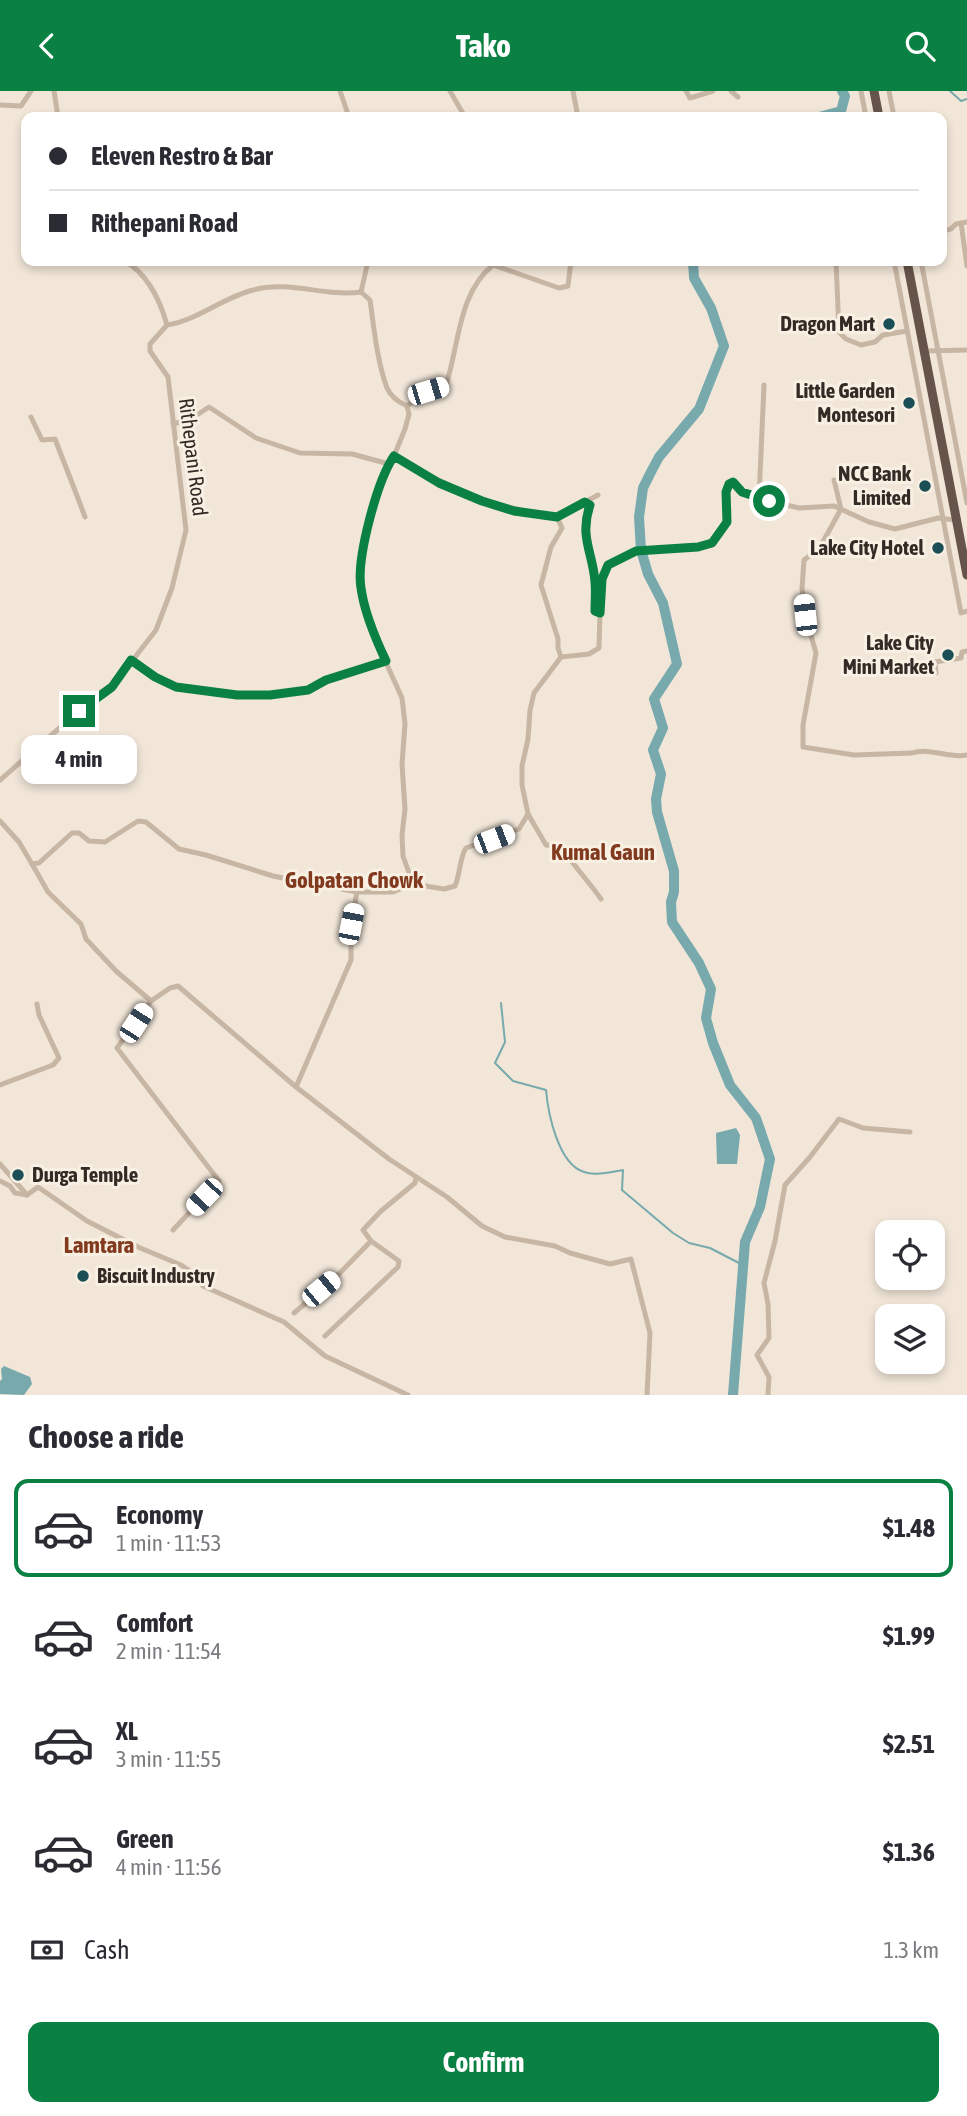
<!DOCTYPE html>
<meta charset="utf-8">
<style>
body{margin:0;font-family:"Asap Condensed",sans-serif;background:#f7f7f7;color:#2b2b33;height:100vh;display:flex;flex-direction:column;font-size:26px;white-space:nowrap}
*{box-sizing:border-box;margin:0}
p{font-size:23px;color:#7c7c81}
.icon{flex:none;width:38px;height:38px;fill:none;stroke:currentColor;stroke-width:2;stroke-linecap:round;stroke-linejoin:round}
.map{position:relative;height:1304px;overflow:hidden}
.drawer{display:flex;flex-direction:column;background:#fff;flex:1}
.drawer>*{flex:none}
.guide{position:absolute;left:21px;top:21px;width:926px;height:154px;border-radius:14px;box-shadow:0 4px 10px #0003;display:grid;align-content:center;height:154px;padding:0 28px;background:#fff}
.fabs{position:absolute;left:875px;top:1129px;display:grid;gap:14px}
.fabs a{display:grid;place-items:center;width:70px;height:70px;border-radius:14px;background:#fff;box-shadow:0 4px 10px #0003;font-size:35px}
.end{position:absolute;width:32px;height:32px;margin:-16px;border:9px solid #0b8043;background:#fff;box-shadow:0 0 0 4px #fff}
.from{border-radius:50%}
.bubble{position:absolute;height:49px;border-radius:14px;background:#fff;box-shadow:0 4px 10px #0003;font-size:23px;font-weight:700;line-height:49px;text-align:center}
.car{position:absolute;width:21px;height:42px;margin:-21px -10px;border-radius:9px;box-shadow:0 0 5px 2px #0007;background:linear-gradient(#fff 24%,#345 0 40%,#fff 0 76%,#345 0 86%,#fff 0)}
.guide b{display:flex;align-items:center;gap:24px;height:66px;font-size:26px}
.guide b+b{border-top:2px solid #e1e1e2}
.guide i{width:18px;height:18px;background:#2b2b33}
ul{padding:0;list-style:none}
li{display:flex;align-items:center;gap:21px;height:98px;margin:0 14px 10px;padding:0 14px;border:4px solid transparent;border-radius:14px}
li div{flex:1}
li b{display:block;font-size:26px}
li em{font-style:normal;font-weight:700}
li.active{border-color:#0b8043}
li>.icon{width:63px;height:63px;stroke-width:1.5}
h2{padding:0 28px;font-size:32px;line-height:84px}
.pay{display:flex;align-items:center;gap:18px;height:77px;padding:0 28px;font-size:26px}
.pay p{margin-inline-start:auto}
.button{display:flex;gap:14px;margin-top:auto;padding:14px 28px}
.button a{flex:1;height:80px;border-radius:14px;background:#0b8043;color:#fff;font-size:28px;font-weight:700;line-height:80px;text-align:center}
header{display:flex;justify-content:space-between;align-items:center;height:91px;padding:0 28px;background:#0b8043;color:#fff;font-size:32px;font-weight:700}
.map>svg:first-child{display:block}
.water{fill:#77a9ad}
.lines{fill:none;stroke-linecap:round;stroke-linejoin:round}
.stream{stroke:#77a9ad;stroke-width:2}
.river{stroke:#77a9ad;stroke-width:10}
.minor{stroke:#c8b6a4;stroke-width:5}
.trunk{stroke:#66544a;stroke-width:9}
.route{stroke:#0b8043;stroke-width:9}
.poi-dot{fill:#1c4f55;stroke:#f9f0e4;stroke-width:2.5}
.labels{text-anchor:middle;stroke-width:6;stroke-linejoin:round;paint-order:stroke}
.poi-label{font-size:21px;font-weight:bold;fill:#342b26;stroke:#f9f0e4;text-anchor:end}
.street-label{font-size:21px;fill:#342b26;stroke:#f9f0e4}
.neighbourhood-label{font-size:23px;font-weight:bold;fill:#823a1f;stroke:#f9f0e4}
</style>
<header><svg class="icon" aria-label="back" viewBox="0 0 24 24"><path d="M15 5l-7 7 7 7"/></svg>Tako<svg class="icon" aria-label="search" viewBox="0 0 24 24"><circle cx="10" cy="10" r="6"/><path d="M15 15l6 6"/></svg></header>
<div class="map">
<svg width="967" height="1304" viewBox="0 0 967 1304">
<rect width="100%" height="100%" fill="#f1e6d8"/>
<g class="water">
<polygon points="736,1037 740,1044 737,1073 717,1073 716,1042"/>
<polygon points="4,1275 30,1286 32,1293 24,1304 0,1303 0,1290 2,1288 1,1278"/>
</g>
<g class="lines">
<g class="stream">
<polyline points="950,0 961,10 967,8"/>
<path d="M501,912L505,951L495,972L513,990L546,999C548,1022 558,1073 584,1081C595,1085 611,1081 623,1079L622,1099L673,1142L689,1152L710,1157L739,1172L743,1188"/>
</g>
<g class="river">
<polyline points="819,26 841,20 845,5 842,0"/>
<polyline points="693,170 694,187 711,217 724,255 699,318 659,366 652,379 643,397 639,426 641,459 648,483 663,512 677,573 654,608 663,637 653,659 661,683 656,708 657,721 674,780 674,801 671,811 672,831 699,872 711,898 706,927 713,952 730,994 756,1027 770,1068 760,1116 745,1151 733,1304"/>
</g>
<g class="minor">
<polyline points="54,0 58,26"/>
<polyline points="340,0 349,26"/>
<polyline points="450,0 465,26"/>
<polyline points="573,0 578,26"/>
<polyline points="686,0 690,7 713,0"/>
<polyline points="731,0 738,6"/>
<polyline points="861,0 866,26"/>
<polyline points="889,0 894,26"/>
<polyline points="0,14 21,15 31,0"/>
<polyline points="961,132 967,175"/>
<polyline points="942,140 951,138 956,133 967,131"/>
<polyline points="836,170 839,241 846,248 861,254 875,251 883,244 907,240"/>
<polyline points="894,170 961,522 967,520"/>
<polyline points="921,170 967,412"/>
<polyline points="361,201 368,170"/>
<path d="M167,234C198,229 224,206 253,199C290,189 324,206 361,201L370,209C374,237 377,270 387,297C391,306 398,311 407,315L409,323L405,338L394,365"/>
<polyline points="926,260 967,259"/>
<path d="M407,315L428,300L446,294C459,255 458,202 493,174L559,197L568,195L571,170"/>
<path d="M31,326L42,349L55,348C65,374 75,399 85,426"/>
<path d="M392,367L394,365L399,367C455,401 493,416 557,426"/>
<path d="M834,389L841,418L819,458L804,469L802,497L805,524L816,562L803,634V656L854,664L912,662C930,656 949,668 967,664"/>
<path d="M598,404L557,426L562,437L551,456L541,494L558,548V557L561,566L534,602L530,619L528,648L522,675V694L528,723L546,754L562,756C573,775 588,789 601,808"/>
<polyline points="759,407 764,294"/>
<path d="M600,522L602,488L608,474C620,467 635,458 649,458C679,457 712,465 727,431C732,420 725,406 729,393L733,391L742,401L769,410L799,417L834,415L869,431L895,438L938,427L956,429"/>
<path d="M561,566L589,563L599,557L600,522L595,520C595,510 596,501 595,491C593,462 579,445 590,414L585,410"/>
<polyline points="131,569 155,586 176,596 237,604 269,604 308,599 326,589 385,570"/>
<polyline points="936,582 935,571 961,567 962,561 967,560"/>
<path d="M0,689L79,620L112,596L156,539L172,497L186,439L168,286L150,260V253L167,234C160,209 147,183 125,170"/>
<polyline points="0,730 19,751 32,773 39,772 72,742 79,742 89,750 105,751 138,730 146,731 179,758 206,764 273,785 357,801 393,801 413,793 403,765 402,744 405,718 402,673 405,633 402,607 379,556 360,496 362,467 379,393 389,373 352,363 300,362 256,347 209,316 191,328 173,333"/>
<polyline points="32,773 48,801 81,833 86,848 116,880 151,910 170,897 178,895 296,996 389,1068 447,1106 482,1135 505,1146 555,1155 570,1162 610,1173 631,1168 650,1242 647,1304"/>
<path d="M413,793L444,798L455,795C460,784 460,765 466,757L519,738L528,723"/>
<polyline points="151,910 117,957 219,1090 173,1139"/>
<polyline points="0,994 53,974 59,967 39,924 37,913"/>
<polyline points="296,996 351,869 351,833 357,801"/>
<polyline points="0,1073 27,1104 38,1096 87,1130 138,1156 181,1174 193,1182 203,1195 284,1231 325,1265 408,1304"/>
<polyline points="0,1090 10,1095 15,1102 27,1104"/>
<polyline points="294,1222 335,1187 371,1150 363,1139 381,1120 415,1092 416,1086"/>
<polyline points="325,1245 398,1176 399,1170 371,1150"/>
<polyline points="768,1304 769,1286 757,1264 769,1247 768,1213 764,1192 775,1150 785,1094 810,1066 839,1028 863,1037 910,1041"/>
</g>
<g class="trunk">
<polyline points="874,0 879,26"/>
<polyline points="907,170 967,484"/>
</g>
</g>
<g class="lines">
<path class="route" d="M79,620L112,596L131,569L155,586L176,596L237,604H270L308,599L326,589L386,570C376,549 364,519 361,497C356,468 377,390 394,365L439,392L482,410L514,420L557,426L585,411L590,414C579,446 593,462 595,491C596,501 595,510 595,520L600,522L602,488L608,474L636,460L698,456L712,452L727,431L726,401L729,393L733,391L742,401L769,410"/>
</g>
<g class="poi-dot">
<circle cx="889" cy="233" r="7"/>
<circle cx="909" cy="312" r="7"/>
<circle cx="925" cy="395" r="7"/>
<circle cx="938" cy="457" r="7"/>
<circle cx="948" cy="564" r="7"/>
<circle cx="18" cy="1084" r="7"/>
<circle cx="83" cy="1185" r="7"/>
</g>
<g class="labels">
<g class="poi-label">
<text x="875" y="240">Dragon Mart</text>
<text x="895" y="307">Little Garden<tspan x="895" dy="24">Montesori</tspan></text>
<text x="911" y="390">NCC Bank<tspan x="911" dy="24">Limited</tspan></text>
<text x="924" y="464">Lake City Hotel</text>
<text x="934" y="559">Lake City<tspan x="934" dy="24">Mini Market</tspan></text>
<text x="32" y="1091" text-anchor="start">Durga Temple</text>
<text x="97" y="1192" text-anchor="start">Biscuit Industry</text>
</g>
<g class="street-label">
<text transform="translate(193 366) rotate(83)" y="7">Rithepani Road</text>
</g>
<g class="neighbourhood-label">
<text x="603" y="769">Kumal Gaun</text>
<text x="354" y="797">Golpatan Chowk</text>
<text x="99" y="1162">Lamtara</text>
</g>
</g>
</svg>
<div class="fabs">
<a><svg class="icon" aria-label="locate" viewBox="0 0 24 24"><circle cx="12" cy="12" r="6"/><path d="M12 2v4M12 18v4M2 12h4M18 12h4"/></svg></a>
<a><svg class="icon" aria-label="layers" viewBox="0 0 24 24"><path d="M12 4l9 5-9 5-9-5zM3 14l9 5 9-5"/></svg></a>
</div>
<i class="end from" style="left:769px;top:410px"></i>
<i class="end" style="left:79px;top:620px"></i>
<div class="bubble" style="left:21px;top:644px;width:116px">4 min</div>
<i class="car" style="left:428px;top:300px;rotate:73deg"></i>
<i class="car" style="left:805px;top:524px;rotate:354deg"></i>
<i class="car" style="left:494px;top:748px;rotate:69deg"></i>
<i class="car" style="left:351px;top:833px;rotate:11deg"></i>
<i class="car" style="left:136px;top:932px;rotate:33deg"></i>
<i class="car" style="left:204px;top:1106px;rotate:223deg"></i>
<i class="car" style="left:321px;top:1198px;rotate:50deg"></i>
<div class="guide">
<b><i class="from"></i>Eleven Restro &amp; Bar</b>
<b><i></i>Rithepani Road</b>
</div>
</div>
<section class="drawer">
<h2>Choose a ride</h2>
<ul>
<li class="active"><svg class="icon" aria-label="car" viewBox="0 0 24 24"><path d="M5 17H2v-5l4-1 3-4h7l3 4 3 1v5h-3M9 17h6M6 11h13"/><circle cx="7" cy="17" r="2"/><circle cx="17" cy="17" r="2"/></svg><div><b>Economy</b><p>1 min · 11:53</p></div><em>$1.48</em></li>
<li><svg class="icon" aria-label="car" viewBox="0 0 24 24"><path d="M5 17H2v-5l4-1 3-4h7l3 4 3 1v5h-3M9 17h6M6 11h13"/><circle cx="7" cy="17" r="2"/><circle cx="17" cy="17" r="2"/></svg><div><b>Comfort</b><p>2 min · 11:54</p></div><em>$1.99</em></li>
<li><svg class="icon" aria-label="car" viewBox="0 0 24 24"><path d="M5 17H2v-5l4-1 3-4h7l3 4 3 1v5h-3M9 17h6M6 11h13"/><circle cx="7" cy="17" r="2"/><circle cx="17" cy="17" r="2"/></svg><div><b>XL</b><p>3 min · 11:55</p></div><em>$2.51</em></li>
<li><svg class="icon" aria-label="car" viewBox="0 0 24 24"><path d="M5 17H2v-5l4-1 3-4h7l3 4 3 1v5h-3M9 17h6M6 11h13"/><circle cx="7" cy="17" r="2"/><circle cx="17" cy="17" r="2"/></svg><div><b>Green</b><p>4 min · 11:56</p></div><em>$1.36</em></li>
</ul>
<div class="pay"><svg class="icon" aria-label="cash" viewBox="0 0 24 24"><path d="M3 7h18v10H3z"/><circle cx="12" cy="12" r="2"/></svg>Cash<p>1.3 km</p></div>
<div class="button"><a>Confirm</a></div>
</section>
